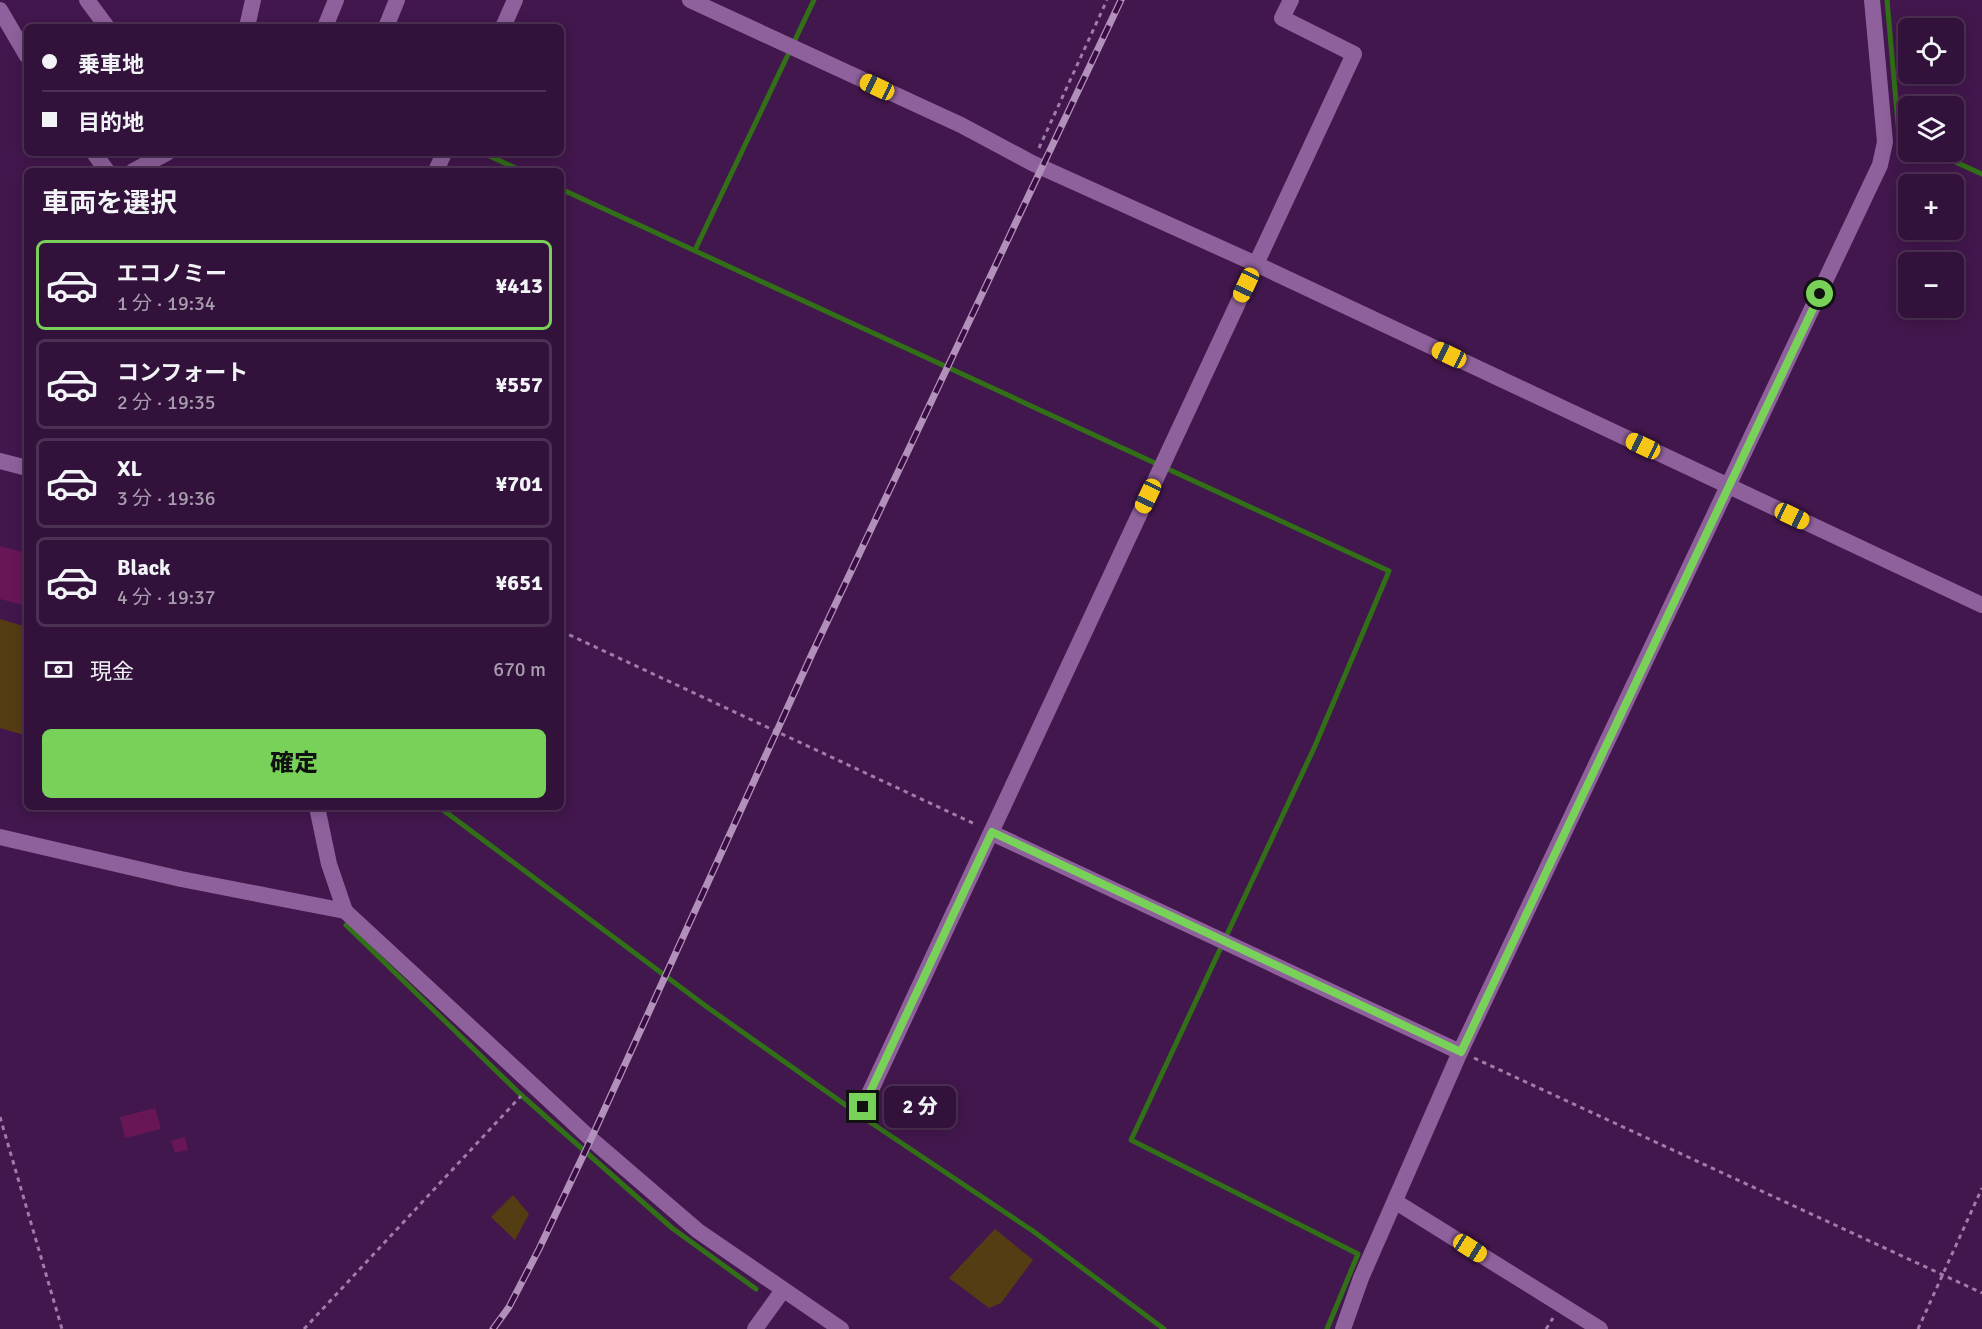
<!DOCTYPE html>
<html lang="ja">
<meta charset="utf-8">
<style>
body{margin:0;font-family:Signika,"Noto Sans JP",sans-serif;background:#3d1f45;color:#f1f3f6;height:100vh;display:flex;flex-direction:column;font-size:22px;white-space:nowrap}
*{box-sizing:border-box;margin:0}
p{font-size:20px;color:#a89daf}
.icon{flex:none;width:33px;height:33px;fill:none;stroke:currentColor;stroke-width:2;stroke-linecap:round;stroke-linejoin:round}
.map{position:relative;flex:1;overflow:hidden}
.drawer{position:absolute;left:24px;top:168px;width:540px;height:642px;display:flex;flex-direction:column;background:#32113a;border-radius:9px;box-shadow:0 3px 15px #0003,0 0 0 2px #4d3154}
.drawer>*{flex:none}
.guide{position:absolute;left:24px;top:24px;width:540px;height:132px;border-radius:9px;box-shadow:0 3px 15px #0003,0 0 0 2px #4d3154;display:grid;align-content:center;height:132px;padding:0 18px;background:#32113a}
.controls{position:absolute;left:1898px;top:18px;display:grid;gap:12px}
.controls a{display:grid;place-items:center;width:66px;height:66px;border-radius:9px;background:#32113a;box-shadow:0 3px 15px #0003,0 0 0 2px #4d3154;font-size:30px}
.end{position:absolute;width:27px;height:27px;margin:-14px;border:8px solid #78d259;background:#111;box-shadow:0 0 0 3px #111}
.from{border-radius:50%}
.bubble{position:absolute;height:42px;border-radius:9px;background:#32113a;box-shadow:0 3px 15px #0003,0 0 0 2px #4d3154;font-size:20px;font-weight:800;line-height:42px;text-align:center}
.car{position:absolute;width:18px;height:36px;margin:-18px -9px;border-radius:8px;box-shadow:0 0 4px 2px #0007;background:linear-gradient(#f5c518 24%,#345 0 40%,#f5c518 0 76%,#345 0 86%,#f5c518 0)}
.guide b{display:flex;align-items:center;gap:21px;height:57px;font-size:22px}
.guide b+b{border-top:2px solid #4d3154}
.guide i{width:15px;height:15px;background:#f1f3f6}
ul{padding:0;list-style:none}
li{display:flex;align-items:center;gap:18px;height:90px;margin:0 12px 9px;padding:0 6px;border:3px solid #4d3154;border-radius:9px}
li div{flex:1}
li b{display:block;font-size:22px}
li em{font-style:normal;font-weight:800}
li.current{border-color:#78d259}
li>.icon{width:54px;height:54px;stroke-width:1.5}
h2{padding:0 18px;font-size:27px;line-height:72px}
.pay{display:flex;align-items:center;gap:15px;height:66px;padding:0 18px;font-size:22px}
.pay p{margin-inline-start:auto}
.primary-button{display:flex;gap:12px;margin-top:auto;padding:12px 18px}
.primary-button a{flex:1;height:69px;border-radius:9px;background:#78d259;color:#111;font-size:24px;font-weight:800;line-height:69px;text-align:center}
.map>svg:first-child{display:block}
.green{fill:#553d13}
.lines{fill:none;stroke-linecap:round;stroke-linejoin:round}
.stream{stroke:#327018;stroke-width:5}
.building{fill:#681656}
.path{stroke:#9e7da7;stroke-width:3;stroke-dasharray:4.5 4.5;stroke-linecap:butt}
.minor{stroke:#8f619c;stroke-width:16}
.rail-casing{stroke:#b191b9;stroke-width:7}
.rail{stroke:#370c42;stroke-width:4.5;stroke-dasharray:14;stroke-linecap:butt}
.route{stroke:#78d259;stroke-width:8}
</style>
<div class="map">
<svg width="1982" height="1329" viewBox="0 0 1982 1329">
<rect width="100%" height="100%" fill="#42174d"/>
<g class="green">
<polygon points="0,619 27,627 27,722 24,735 0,728"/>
<polygon points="513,1195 529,1214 515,1240 491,1217"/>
<polygon points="995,1229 1033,1260 1001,1303 989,1308 949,1278"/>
</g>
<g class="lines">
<g class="stream">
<polyline points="1887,0 1899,135 1908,140"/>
<polyline points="1933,152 1982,174"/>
<polyline points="483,153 522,171"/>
<polyline points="561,189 1389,571 1315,746 1131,1140 1358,1254 1327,1329"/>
<polyline points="695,250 814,0"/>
<polyline points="439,807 707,1007 861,1116 1033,1231 1164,1329"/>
<polyline points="346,925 520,1094 672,1228 756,1289"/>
</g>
</g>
<g class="building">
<polygon points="0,546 27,553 27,606 0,599"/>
<polygon points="155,1108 161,1129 125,1138 120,1117"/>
<polygon points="185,1137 188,1150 175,1153 171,1141"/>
</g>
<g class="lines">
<g class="path">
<polyline points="1039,148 1107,0"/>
<polyline points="561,631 977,825"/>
<polyline points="1474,1058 1982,1293"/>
<polyline points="0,1117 62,1329"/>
<polyline points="304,1329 521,1096"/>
<polyline points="1546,1329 1553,1318"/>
<polyline points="1918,1329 1982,1188"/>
</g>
<g class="minor">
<polyline points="87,0 107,27"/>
<polyline points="690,0 961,125 1032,163 1256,264 1982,605"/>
<polyline points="0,10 27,56"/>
<polyline points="247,27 253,0"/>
<polyline points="325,27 336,0"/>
<polyline points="386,27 397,0"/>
<polyline points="503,27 515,0"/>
<polyline points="94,153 107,171"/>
<polyline points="133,171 167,153"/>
<polyline points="436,171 444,153"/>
<polyline points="0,461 27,468"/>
<polyline points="317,807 329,864 345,911 591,1139 698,1231 841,1329"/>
<polyline points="992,833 1460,1052"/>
<polyline points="0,837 181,879 345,911"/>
<polyline points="863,1107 1354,54 1282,18 1291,0"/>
<polyline points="1396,1202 1600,1329"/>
<polyline points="755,1329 783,1290"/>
<polyline points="1343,1329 1361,1278 1460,1052 1880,165 1885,142 1872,0"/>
</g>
<g class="rail-casing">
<polyline id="rail" points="493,1329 509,1307 539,1249 591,1139 811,656 1121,0"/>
</g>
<use href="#rail" class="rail"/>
</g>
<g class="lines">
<polyline class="route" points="863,1107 992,832 1461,1052 1820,294"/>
</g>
</svg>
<div class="controls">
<a><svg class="icon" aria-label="locate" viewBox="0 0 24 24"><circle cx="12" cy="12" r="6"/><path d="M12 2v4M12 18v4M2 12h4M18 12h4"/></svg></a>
<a><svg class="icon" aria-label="layers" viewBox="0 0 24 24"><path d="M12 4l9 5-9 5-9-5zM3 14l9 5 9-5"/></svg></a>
<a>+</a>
<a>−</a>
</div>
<i class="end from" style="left:1820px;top:294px"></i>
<i class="end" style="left:863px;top:1107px"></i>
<div class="bubble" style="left:884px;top:1086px;width:72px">2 分</div>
<i class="car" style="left:877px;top:87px;rotate:295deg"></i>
<i class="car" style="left:1246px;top:285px;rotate:205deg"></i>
<i class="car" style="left:1449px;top:355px;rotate:295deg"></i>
<i class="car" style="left:1643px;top:446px;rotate:295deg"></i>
<i class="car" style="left:1148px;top:496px;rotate:205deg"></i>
<i class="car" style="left:1792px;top:516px;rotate:115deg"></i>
<i class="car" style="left:1470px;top:1248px;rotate:122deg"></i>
<div class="guide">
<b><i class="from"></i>乗車地</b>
<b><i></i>目的地</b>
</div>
<section class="drawer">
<h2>車両を選択</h2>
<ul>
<li class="current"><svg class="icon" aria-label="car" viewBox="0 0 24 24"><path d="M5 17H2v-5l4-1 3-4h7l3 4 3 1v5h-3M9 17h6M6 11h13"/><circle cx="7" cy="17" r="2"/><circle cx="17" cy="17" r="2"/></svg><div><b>エコノミー</b><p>1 分 · 19:34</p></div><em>¥413</em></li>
<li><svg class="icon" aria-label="car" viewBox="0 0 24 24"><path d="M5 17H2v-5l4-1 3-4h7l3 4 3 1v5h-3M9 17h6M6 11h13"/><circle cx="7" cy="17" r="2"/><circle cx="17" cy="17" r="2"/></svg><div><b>コンフォート</b><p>2 分 · 19:35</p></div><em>¥557</em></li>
<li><svg class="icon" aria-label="car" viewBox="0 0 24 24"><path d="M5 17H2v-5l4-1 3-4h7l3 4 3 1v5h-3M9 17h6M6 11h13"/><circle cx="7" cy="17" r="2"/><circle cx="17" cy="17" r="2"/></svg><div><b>XL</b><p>3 分 · 19:36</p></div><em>¥701</em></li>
<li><svg class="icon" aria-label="car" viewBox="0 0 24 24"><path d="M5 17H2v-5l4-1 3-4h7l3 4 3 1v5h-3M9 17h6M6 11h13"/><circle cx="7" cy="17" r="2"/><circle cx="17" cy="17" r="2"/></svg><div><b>Black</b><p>4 分 · 19:37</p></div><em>¥651</em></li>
</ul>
<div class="pay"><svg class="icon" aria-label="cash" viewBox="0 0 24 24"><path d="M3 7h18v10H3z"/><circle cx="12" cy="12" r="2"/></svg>現金<p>670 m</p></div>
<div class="primary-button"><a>確定</a></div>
</section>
</div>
